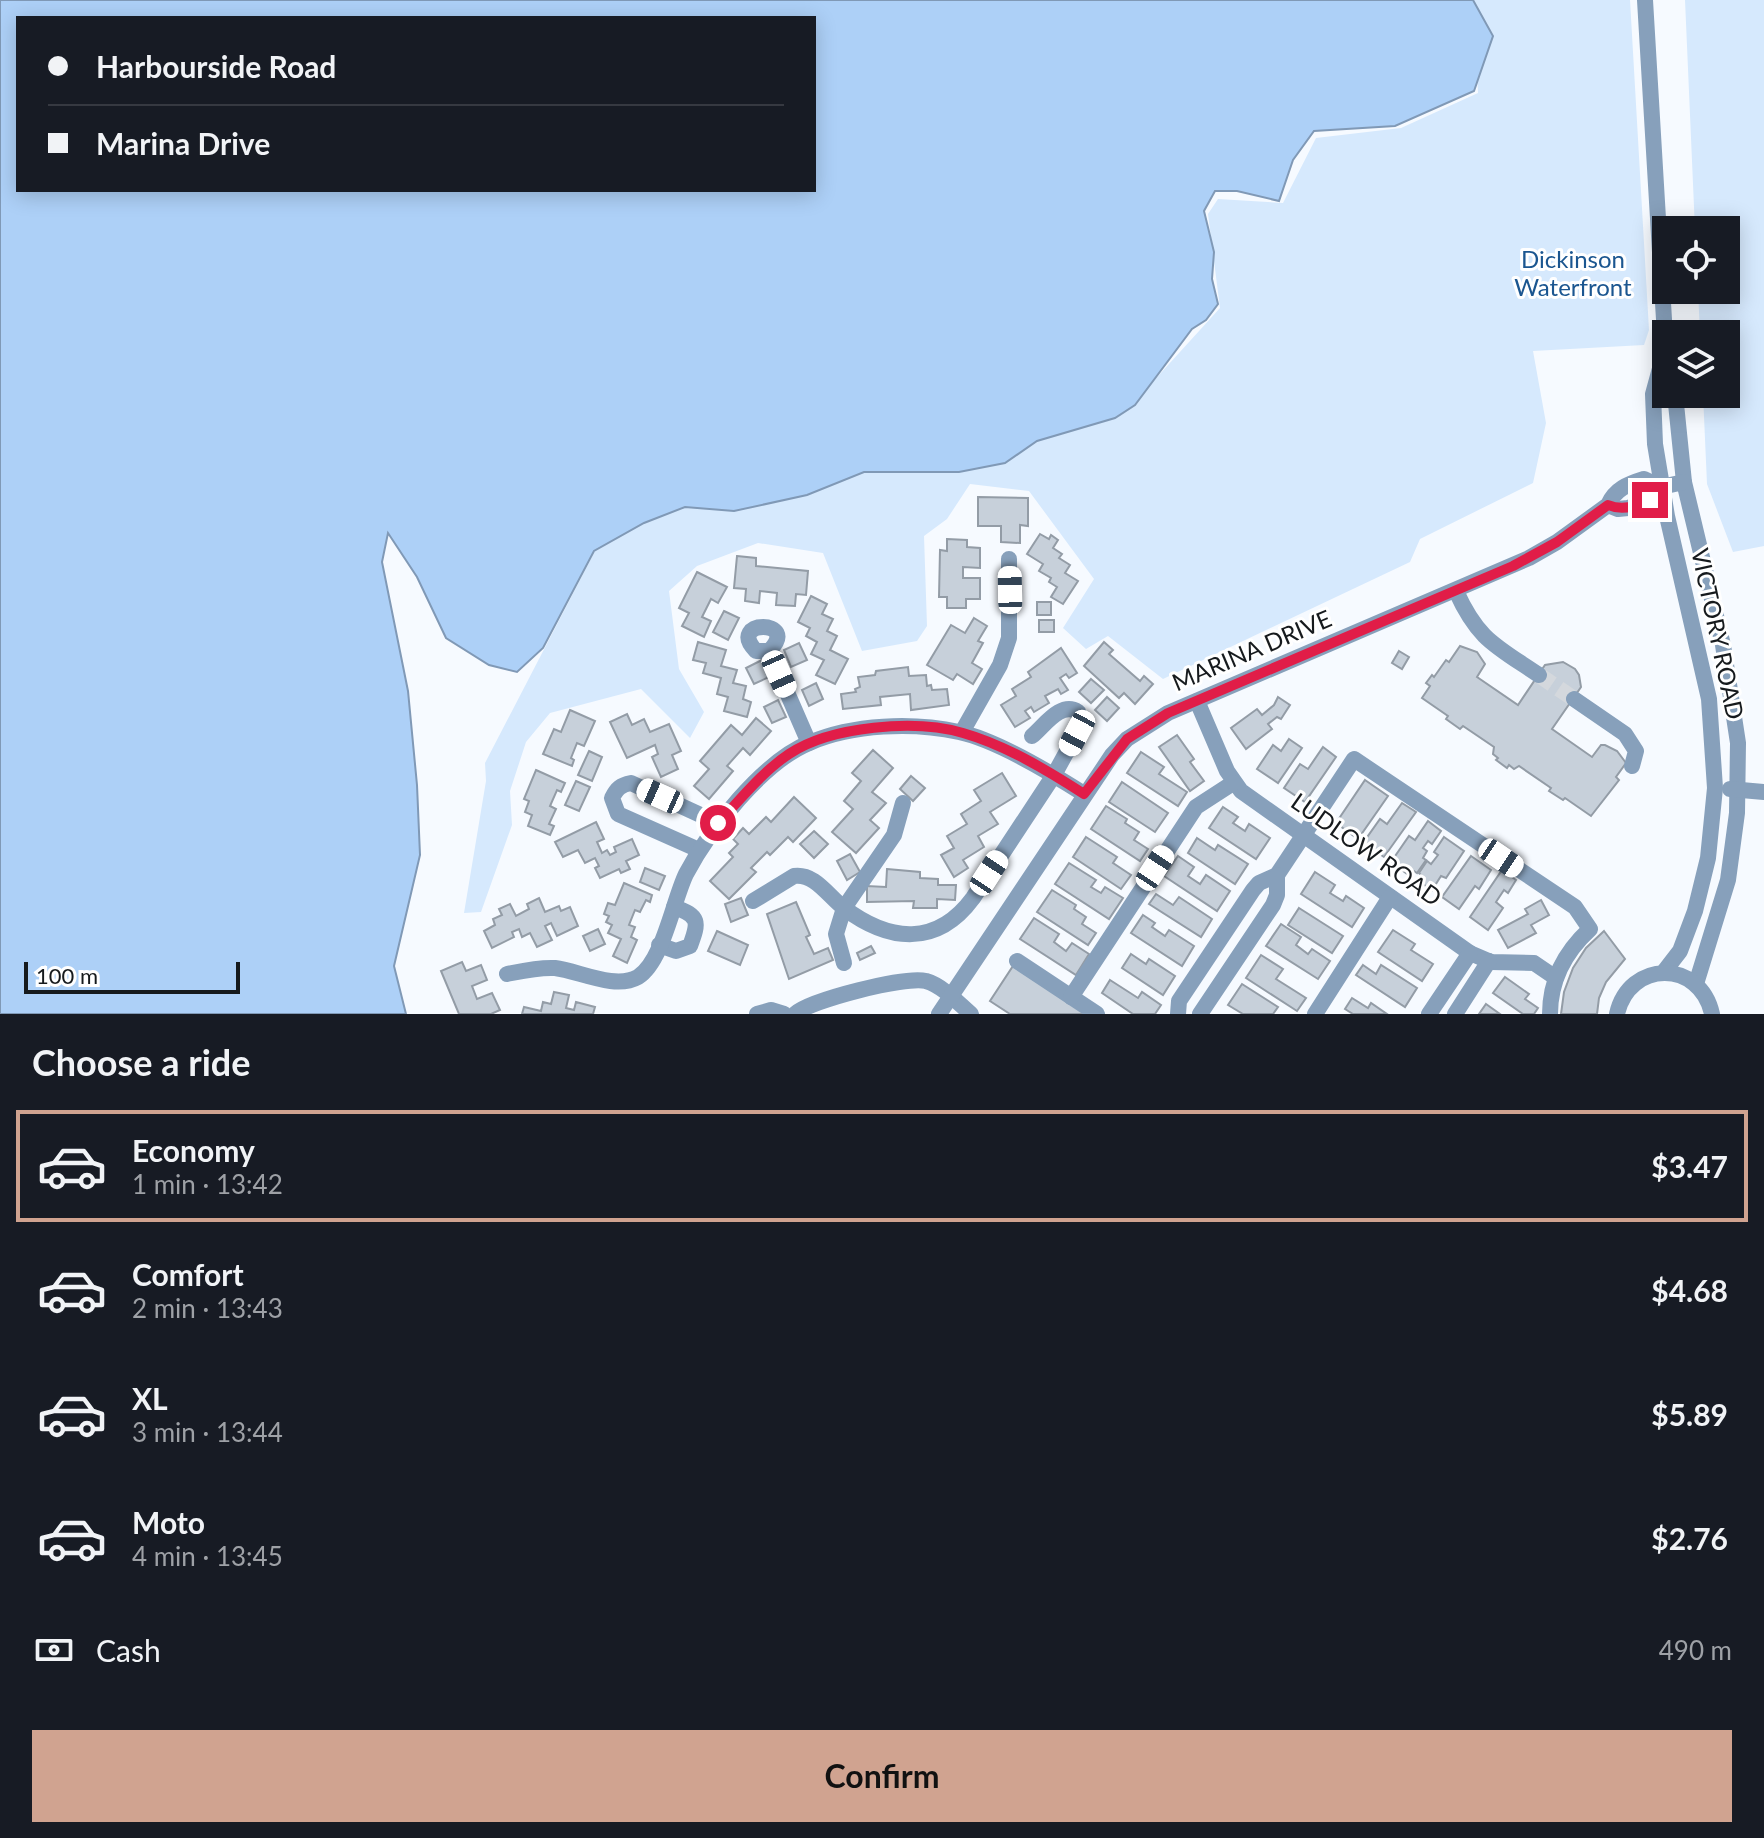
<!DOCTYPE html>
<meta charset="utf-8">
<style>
body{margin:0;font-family:Lato,sans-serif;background:#242831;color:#f1f3f6;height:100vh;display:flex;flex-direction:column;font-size:30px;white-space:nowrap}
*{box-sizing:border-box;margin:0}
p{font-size:26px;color:#9ea1a6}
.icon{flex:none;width:44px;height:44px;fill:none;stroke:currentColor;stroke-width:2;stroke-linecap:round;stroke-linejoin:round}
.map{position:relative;height:1014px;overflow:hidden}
.drawer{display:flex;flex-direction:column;background:#171b24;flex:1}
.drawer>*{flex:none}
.top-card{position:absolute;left:16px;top:16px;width:800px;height:176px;border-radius:0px;box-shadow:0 4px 20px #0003;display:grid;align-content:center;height:176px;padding:0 32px;background:#171b24}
.controls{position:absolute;left:1652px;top:216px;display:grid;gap:16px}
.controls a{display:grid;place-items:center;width:88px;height:88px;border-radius:0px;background:#171b24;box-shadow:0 4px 20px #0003;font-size:40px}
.scale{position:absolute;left:24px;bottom:20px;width:216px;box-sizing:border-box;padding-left:8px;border:4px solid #161a1d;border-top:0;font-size:22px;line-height:28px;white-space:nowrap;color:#161a1d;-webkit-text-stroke:6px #fff;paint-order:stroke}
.end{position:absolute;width:36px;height:36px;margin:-18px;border:10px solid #e11d48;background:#fff;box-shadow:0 0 0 4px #fff}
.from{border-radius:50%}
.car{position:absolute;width:24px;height:48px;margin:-24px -12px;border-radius:10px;box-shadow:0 0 6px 2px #0007;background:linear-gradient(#fff 24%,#345 0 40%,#fff 0 76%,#345 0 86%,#fff 0)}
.top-card b{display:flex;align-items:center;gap:28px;height:76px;font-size:30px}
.top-card b+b{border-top:2px solid #363941}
.top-card i{width:20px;height:20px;background:#f1f3f6}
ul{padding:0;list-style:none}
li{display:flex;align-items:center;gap:24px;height:112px;margin:0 16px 12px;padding:0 16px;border:4px solid transparent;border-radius:0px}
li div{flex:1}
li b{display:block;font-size:30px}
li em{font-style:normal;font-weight:700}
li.current{border-color:#d0a390}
li>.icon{width:72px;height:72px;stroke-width:1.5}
h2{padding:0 32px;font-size:36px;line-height:96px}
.pay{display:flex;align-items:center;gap:20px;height:88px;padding:0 32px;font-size:30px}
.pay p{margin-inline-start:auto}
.cta{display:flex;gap:16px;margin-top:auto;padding:16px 32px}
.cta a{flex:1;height:92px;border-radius:0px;background:#d0a390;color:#111;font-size:32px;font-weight:700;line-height:92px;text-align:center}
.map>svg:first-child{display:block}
.green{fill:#d6e9fd}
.water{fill:#add0f7;stroke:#8099b6;stroke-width:2;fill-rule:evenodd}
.building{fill:#c7d0da;stroke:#939ca6;stroke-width:2}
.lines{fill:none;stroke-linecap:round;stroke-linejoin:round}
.minor-tunnel{stroke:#d4d8dd;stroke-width:16;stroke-dasharray:16 8;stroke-linecap:butt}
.minor{stroke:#87a0bb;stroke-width:16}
.route{stroke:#e11d48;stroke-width:10}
.labels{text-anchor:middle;stroke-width:6;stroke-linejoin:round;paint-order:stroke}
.park-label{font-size:24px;fill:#1b5690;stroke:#fff}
.street-label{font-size:24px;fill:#161a1d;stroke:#fff}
</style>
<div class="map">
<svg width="1764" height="1014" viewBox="0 0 1764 1014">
<rect width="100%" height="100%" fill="#f6faff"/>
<g class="green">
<polygon points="1474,0 1630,0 1649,330 1644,345 1533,351 1546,423 1533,483 1420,539 1410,562 1163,679 1108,636 1086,649 1063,628 1094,579 1029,491 970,484 947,519 924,536 927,626 917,641 862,651 823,553 758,543 697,566 669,591 679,669 704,712 690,738 641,689 550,713 526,742 510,791 512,825 481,912 464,913 486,781 485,763 595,551 644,523 685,507 734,511 807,495 864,472 959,472 1004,463 1037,441 1116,418 1128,409 1220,308 1208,214 1218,199 1283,203 1316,138 1401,128 1478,93"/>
<polygon points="1685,0 1764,0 1764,546 1733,552 1707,484 1703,394 1726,394 1726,334 1700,334 1698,290 1726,290 1726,230 1695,230"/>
</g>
<path class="water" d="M0,0H1473L1493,36L1474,91L1395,126L1314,131L1293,160L1279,201L1237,191H1215L1204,211L1214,252L1212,279L1218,304L1206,320L1192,329L1135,405L1115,418L1037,441L1005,463L959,472H864L807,495L734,511L685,507L644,523L594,551L543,648L517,672L489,665L446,638L417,577L388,533L382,562L408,691L417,785L420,855L394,966L406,1014H0ZM18,18H814V190H18Z"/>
<g class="building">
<polygon points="978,497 1028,498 1028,526 1020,525 1020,543 1001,542 1001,526 978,526"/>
<polygon points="1040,534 1049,539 1051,535 1058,540 1053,548 1062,554 1059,558 1070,565 1065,573 1078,581 1063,604 1051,597 1057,587 1049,582 1051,578 1039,571 1043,564 1027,554"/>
<polygon points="947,539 967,540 967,547 980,548 980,568 963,567 963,578 980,578 980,599 966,599 966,608 947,608 947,597 939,597 940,550 947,551"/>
<polygon points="737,556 756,558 756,566 808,571 806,595 796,594 795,606 776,605 777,593 760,591 759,603 745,601 746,589 734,588"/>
<polygon points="697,572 727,587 718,603 711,599 702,617 711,621 704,637 682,626 689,613 679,608"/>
<polygon points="811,596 827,604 822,614 833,619 827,631 837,636 830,650 848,659 835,684 816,675 824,660 811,654 817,642 806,636 810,628 798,622"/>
<rect x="1037" y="602" width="14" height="13"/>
<polygon points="724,611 739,618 728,640 713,632"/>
<polygon points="974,618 987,626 978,641 983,643 972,663 982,669 973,684 957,674 953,680 927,665 951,625 965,633"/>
<rect x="1039" y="620" width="15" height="12"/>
<polygon points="698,642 726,650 721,666 737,670 733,683 746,686 743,699 751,702 747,717 724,711 728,697 717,694 721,678 703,673 706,663 693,660"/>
<polygon points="1104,642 1113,650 1109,654 1140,681 1144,676 1153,684 1135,704 1124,693 1119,698 1084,666"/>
<polygon points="799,643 807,660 791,667 784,650"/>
<polygon points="1460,646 1477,652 1485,664 1477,677 1518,705 1545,665 1563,662 1575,669 1579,675 1581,687 1552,729 1592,757 1601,745 1605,745 1617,751 1626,763 1616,777 1619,780 1591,816 1565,798 1563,800 1549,791 1551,788 1519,766 1514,769 1509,765 1507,768 1496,760 1498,758 1493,754 1494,747 1463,726 1460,729 1446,719 1448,716 1422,698 1430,686 1426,683 1432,675 1434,677 1446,660 1449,662"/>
<polygon points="1061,648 1077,673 1069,678 1066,674 1060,678 1068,690 1061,694 1058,689 1045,696 1049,703 1034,712 1031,707 1025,711 1030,718 1015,727 1001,705 1016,696 1012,689 1031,677 1028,672"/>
<polygon points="1399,651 1409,657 1402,669 1392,663"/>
<polygon points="762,660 769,677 754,684 746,668"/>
<polygon points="908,667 909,676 926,675 927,686 931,685 932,690 947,689 949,705 911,710 910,694 880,697 881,705 843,709 841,694 856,692 855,689 860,687 858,677 875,675 876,671"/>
<polygon points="1091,679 1104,690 1091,703 1079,692"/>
<polygon points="816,683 823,699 809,706 802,690"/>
<polygon points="1107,697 1119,708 1107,721 1095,710"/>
<polygon points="1278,697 1290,705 1281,719 1277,717 1268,724 1272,729 1246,749 1231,728 1257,709 1262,715 1274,705"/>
<polygon points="778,700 786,717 772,723 764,707"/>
<polygon points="570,710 595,721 584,746 577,743 571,758 574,760 572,766 543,754 554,729 561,732"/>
<polygon points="627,714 632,725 644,719 650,732 669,724 681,751 672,755 678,769 661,777 652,757 658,754 655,745 627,758 610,722"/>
<polygon points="756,718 771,731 750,755 743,748 727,766 733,771 709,799 694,786 709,769 700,761 731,725 742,735"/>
<polygon points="1177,735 1194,759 1190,762 1204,781 1190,791 1159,747"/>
<polygon points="1289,739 1302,748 1278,783 1257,769 1273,745 1281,751"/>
<polygon points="1323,747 1336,757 1305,802 1284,788 1300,764 1308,769"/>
<polygon points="873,750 893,768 872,792 886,803 870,820 879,828 856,853 832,832 853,809 844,801 861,781 852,773"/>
<polygon points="589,751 602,757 592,781 578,775"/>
<polygon points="1141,752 1164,767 1159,774 1187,792 1178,806 1127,773"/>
<polygon points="536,770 565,783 561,792 557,790 550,806 556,809 549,824 554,826 550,835 528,826 532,815 525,812 529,801 524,799"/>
<polygon points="1002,773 1016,796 990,812 998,824 978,836 984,847 963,860 968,868 954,877 941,855 954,848 947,836 967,824 961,814 981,801 974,790"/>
<polygon points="911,776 925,788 913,801 900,789"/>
<polygon points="1365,780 1388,796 1358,839 1336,823"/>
<polygon points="576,781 590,787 579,811 565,805"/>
<polygon points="1122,782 1168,813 1155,832 1109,802"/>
<polygon points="794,797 816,818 793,842 788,837 770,855 767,852 751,868 756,872 729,899 710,881 733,857 729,853 738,844 733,839 743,828 749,834 766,817 771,822"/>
<polygon points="1402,803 1416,812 1384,857 1363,843 1380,819 1387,824"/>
<polygon points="1106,806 1127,819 1125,823 1139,832 1134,840 1148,849 1140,861 1091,829"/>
<polygon points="1223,807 1238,817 1233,823 1245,831 1249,824 1270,838 1256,859 1209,828"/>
<polygon points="1428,821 1441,831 1432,844 1428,841 1423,848 1427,851 1423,858 1426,860 1417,873 1414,871 1410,876 1391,862 1409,836 1415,840"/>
<polygon points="596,822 604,839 597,842 602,853 607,850 610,855 616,852 614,847 632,839 639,855 626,861 630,869 621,873 619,869 600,878 595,868 599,866 595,858 585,863 578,850 563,857 555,842"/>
<polygon points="814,831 828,844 814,858 800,844"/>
<polygon points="1086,837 1117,857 1113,863 1131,875 1121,889 1073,857"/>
<polygon points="1444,837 1464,851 1446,878 1441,876 1432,890 1420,882 1423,877 1419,873 1427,861 1431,864 1438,855 1434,852"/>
<polygon points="1197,838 1215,850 1218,845 1248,864 1235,884 1188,853"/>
<polygon points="850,854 860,872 847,880 837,861"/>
<polygon points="1178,856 1194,867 1188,876 1200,884 1206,875 1230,891 1217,911 1164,876"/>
<polygon points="1471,856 1491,870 1479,889 1475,886 1459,909 1442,897"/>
<polygon points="1069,863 1096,880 1091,887 1101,893 1105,887 1123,898 1109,919 1055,884"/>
<polygon points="645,868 665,876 659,890 640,882"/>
<polygon points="887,869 920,872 920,878 938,879 938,885 956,885 955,900 937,899 937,908 913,908 914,901 867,902 867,886 886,887"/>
<polygon points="1502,870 1516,880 1508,893 1504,890 1496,902 1503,908 1488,930 1470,917"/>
<polygon points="1315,872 1335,885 1330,893 1343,901 1346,896 1364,908 1352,927 1301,894"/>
<polygon points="624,883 652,895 650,902 646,900 640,912 635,910 629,925 635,927 631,937 637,940 627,963 613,956 621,939 608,933 612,925 606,922 609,916 604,914 608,903 615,905"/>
<polygon points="1052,890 1076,905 1074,909 1086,917 1082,924 1096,933 1088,945 1037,912"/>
<polygon points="1156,894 1173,905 1179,897 1212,919 1201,937 1149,904"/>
<polygon points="539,898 545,912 559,906 561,911 570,907 578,926 557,936 551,923 545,926 552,940 537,947 530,933 522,937 519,929 512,932 514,937 492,948 484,931 495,925 493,919 502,915 499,909 510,904 516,916 529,909 527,904"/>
<polygon points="741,898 748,915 731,922 725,904"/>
<polygon points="1541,900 1549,915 1531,925 1536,933 1508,948 1498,930 1528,914 1525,909"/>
<polygon points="796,902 810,935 806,937 814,954 828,948 833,960 789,979 767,914"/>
<polygon points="1299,908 1343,936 1332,953 1288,925"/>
<polygon points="1143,915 1155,923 1152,927 1165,936 1169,930 1194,946 1182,966 1131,933"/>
<polygon points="1034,918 1059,934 1054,942 1066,951 1072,943 1089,954 1076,975 1020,939"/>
<polygon points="1281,924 1301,937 1296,945 1308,954 1312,949 1330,961 1318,979 1266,946"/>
<polygon points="598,929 605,944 590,951 583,936"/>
<polygon points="1393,930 1415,944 1411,950 1433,964 1422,981 1378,952"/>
<polygon points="717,931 748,945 740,965 708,951"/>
<polygon points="1604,931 1625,959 1606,982 1599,998 1597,1014 1561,1014 1564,992 1573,968 1586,948"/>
<polygon points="871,946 875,953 860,960 857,953"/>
<polygon points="1131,954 1146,964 1149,959 1175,976 1163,995 1122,968"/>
<polygon points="1261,955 1283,969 1276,979 1306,998 1297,1011 1246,978"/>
<polygon points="462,962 466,971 481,965 487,980 472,986 477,999 492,993 500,1010 491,1014 459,1014 441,971"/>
<polygon points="1363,965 1376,974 1381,965 1417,988 1405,1007 1356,975"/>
<polygon points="1013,966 1086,1014 1010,1014 990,1001"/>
<polygon points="1505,977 1529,994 1525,999 1538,1008 1534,1014 1523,1014 1493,993"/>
<polygon points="1110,980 1138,998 1142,992 1161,1005 1155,1014 1133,1014 1102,993"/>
<polygon points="1242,984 1278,1007 1273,1014 1243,1014 1228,1005"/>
<polygon points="554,992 569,995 566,1008 574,1010 576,1002 595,1007 593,1014 522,1014 524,1007 541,1011 543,1002 551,1004"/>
<polygon points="1352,998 1368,1008 1371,1003 1387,1014 1353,1014 1345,1009"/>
<polygon points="1486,1004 1500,1014 1479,1014"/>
</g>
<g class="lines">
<polyline class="minor-tunnel" points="1539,675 1574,699"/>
<g class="minor">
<polyline points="1645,0 1666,353"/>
<polyline points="1675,394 1684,482 1723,645 1738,743 1737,813 1728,880 1696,984"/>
<polyline points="1608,505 1618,509 1628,508 1650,500 1661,487 1684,482"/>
<path d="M1456,591C1478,640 1496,646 1539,675"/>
<path d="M769,651H756C725,619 802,619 769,651L809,743"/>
<polyline points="1574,699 1625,734 1636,751 1632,766"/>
<polyline points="1197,701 1227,771 1241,791 1470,953 1491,962 1534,963 1556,978"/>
<polyline points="962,732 1000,665 1009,638 1009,559"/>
<polyline points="1730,789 1764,792"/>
<path d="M699,850L618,814L612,798C617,788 621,785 631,783L718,823"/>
<path d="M753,901L794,876C815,873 828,896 844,908C889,942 937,947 973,898L1054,775L1077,733L1080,723L1078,712C1061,701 1045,725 1032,736"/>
<path d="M659,945L676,951L690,946C699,922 700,916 674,907"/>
<polyline points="1017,961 1097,1014"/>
<polyline points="844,963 836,934 844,908 894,835 903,803"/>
<polyline points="1663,973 1680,951 1695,911 1708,858 1715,788 1709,699 1667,516 1655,444 1653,394 1665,350"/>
<path d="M507,974C522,971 539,967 555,968C579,971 615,990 638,977C663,961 673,901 686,874C709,830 763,762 809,743C853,724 913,722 959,732C997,740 1051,773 1084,794"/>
<polyline points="1071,997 1196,807 1233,783"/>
<polyline points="757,1014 771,1010 784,1014"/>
<path d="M795,1014C811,1000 905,976 926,981C943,986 958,1003 971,1014"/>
<path d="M939,1014L1112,755L1127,739L1168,713L1529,558L1557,542L1608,505C1615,489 1628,484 1644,479L1661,487"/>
<path d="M1178,1014L1179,1001L1253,890L1259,883L1277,875L1354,759L1575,907L1590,929C1565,952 1550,979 1550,1014"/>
<polyline points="1200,1014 1273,905 1277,895 1277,875"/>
<polyline points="1315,1014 1390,897"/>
<polyline points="1429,1014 1470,953"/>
<polyline points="1455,1014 1489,961"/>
<path d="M1617,1014C1629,960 1700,959 1712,1014"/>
</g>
</g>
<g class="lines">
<path class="route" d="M718,823C741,799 762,772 789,754C831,726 915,719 963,733C1005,745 1047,770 1084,794L1127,739L1168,713L1513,566L1557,542L1608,505C1622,511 1636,507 1650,500"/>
</g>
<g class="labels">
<g class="park-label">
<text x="1573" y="268">Dickinson<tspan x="1573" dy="28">Waterfront</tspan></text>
</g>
<g class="street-label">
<text transform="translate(1717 634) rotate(78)" y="8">VICTORY ROAD</text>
<text transform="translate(1252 651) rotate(-23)" y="8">MARINA DRIVE</text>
<text transform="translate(1366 850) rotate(35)" y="8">LUDLOW ROAD</text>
</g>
</g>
</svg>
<div class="controls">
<a><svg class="icon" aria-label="locate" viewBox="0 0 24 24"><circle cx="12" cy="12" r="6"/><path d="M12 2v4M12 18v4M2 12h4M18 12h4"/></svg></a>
<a><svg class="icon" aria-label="layers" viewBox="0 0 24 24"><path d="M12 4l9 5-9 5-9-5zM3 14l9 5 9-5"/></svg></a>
</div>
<div class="scale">100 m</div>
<i class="end from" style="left:718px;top:823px"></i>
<i class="end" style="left:1650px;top:500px"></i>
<i class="car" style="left:1010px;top:590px;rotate:359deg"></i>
<i class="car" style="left:779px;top:674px;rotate:156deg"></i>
<i class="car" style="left:1077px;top:733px;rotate:208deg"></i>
<i class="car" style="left:660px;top:796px;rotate:294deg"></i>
<i class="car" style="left:1501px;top:858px;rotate:124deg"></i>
<i class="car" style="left:1155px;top:868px;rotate:33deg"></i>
<i class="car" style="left:989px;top:873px;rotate:33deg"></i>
<div class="top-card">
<b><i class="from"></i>Harbourside Road</b>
<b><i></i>Marina Drive</b>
</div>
</div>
<section class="drawer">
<h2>Choose a ride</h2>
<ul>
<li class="current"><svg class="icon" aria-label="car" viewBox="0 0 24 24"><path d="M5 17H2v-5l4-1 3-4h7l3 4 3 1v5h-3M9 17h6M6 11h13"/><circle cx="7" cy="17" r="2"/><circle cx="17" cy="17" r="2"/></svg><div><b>Economy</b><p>1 min · 13:42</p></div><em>$3.47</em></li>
<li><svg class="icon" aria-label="car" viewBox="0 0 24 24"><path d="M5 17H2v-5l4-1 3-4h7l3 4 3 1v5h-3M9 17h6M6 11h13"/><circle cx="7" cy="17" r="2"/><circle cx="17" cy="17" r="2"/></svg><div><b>Comfort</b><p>2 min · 13:43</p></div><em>$4.68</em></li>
<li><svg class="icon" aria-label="car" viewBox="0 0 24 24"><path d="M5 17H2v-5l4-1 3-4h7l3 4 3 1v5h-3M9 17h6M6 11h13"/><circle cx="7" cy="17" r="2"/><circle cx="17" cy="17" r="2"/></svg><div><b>XL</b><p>3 min · 13:44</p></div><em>$5.89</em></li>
<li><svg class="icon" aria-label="car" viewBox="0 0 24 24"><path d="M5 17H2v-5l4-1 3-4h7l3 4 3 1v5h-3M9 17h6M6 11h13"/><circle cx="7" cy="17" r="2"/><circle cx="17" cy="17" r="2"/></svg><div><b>Moto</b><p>4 min · 13:45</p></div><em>$2.76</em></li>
</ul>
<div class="pay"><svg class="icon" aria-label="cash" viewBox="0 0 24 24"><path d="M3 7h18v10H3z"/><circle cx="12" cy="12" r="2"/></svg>Cash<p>490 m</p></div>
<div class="cta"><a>Confirm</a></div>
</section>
